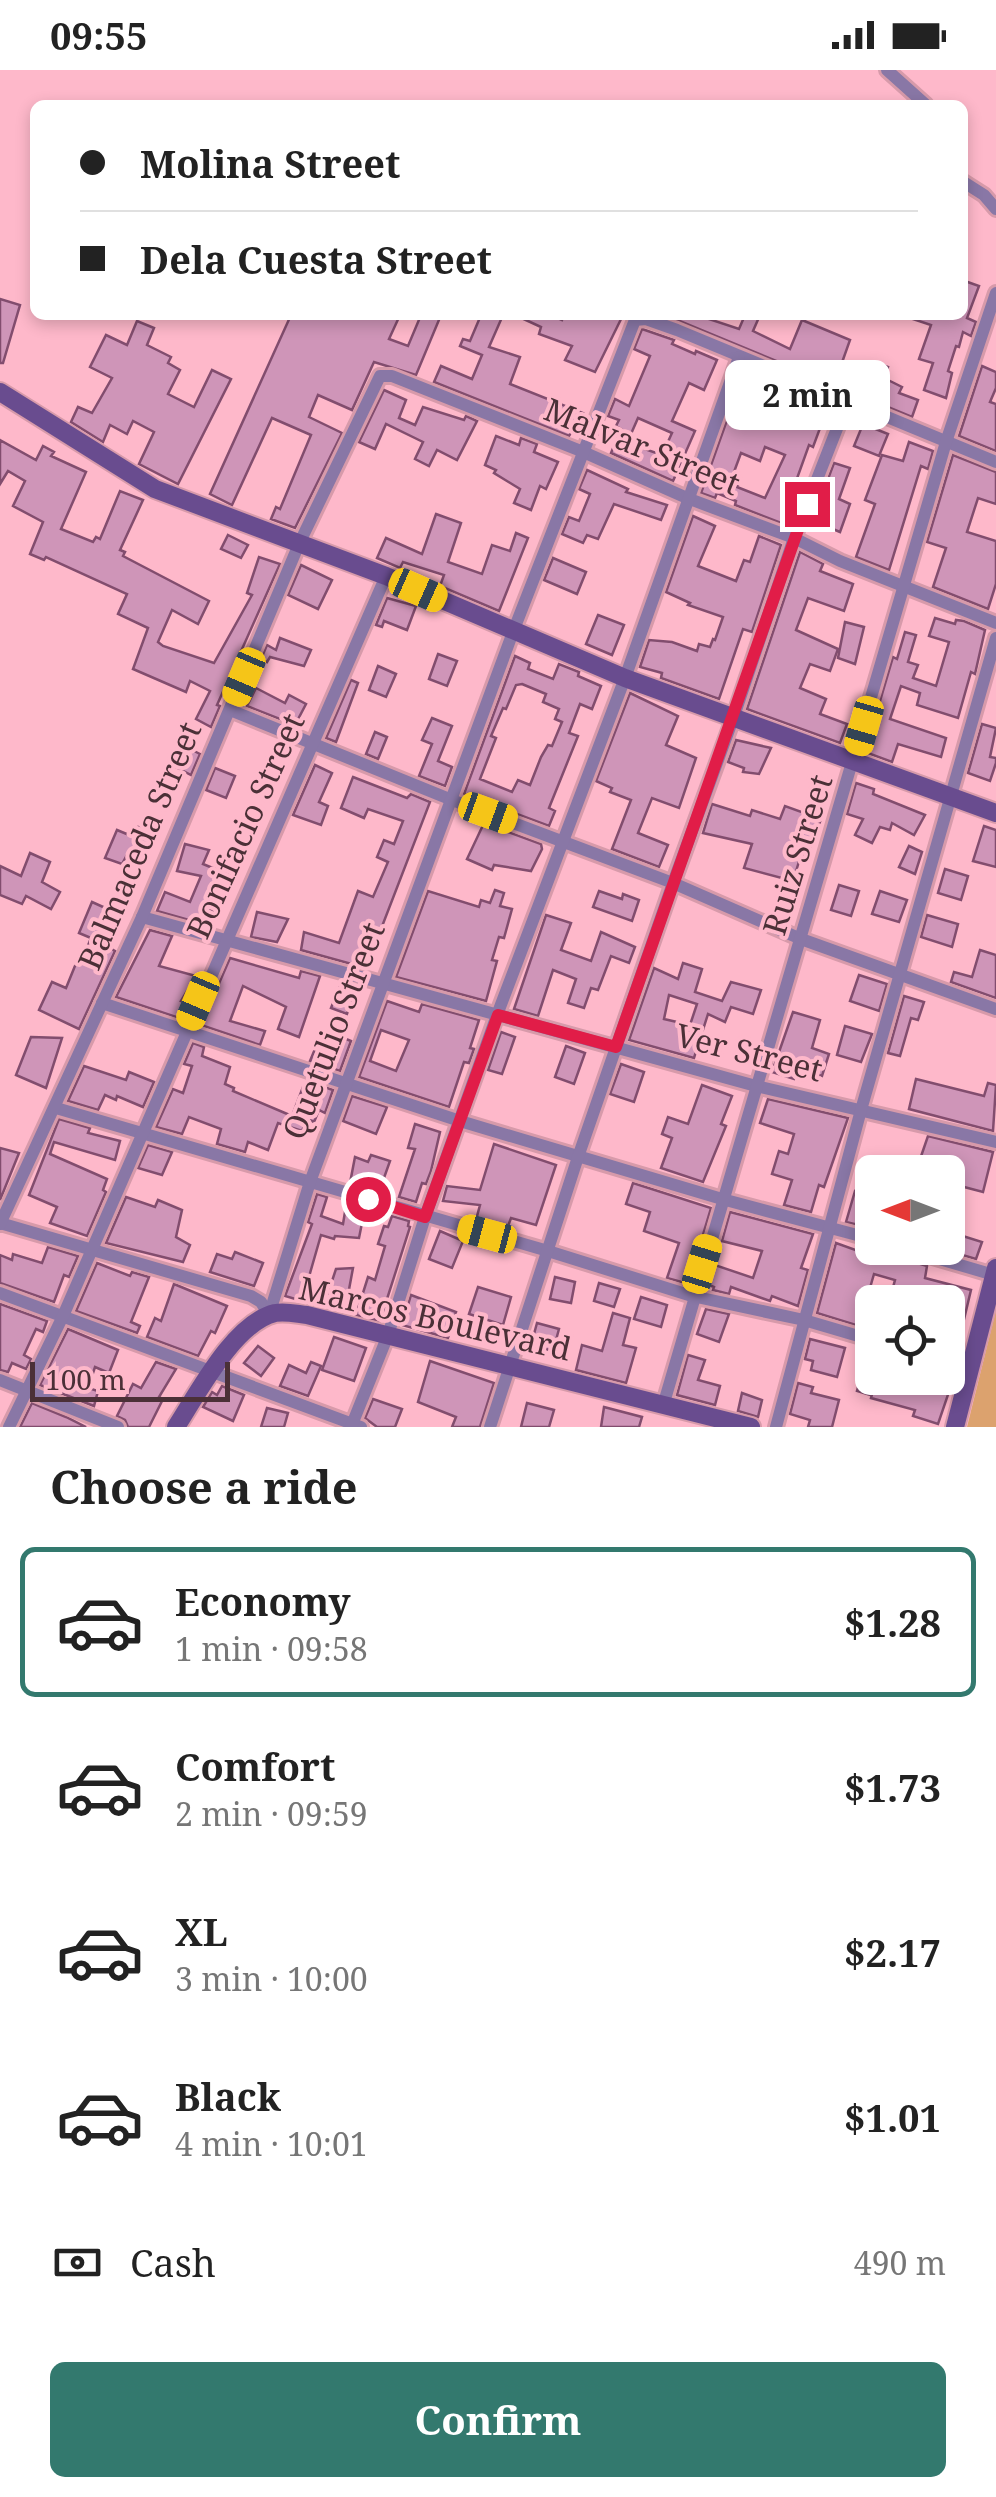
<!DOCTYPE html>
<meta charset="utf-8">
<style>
body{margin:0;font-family:"Noto Serif",serif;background:#f2f2f2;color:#222;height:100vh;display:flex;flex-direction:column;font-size:38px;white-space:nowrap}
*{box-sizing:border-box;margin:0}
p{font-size:32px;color:#767676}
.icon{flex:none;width:55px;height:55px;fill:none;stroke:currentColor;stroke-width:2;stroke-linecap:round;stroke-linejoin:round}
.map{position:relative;height:1357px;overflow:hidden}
.details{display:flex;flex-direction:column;background:#fff;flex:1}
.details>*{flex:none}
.banner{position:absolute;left:30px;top:30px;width:938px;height:220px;border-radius:15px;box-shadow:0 5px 15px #0003;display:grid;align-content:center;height:220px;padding:0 50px;background:#fff}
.needle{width:65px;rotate:270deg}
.buttons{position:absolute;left:855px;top:1085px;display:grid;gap:20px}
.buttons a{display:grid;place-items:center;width:110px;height:110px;border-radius:15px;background:#fff;box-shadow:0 5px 15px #0003;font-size:50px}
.scale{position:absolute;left:30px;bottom:25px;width:200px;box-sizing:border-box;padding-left:10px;border:5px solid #4b3037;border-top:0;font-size:28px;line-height:35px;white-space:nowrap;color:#4b3037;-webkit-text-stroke:8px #feb8ca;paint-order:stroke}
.end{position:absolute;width:45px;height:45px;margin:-22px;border:12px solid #e11d48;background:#fff;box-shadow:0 0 0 5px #fff}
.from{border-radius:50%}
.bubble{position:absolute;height:70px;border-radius:15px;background:#fff;box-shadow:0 5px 15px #0003;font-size:32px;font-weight:700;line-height:70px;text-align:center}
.car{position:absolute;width:30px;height:60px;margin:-30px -15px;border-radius:12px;box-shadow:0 0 8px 2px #0007;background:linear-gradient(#f5c518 24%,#345 0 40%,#f5c518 0 76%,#345 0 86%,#f5c518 0)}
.banner b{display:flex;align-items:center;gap:35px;height:95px;font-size:38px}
.banner b+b{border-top:2px solid #e0e0e0}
.banner i{width:25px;height:25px;background:#222}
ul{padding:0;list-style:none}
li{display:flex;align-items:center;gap:30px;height:150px;margin:0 20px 15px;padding:0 30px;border:5px solid transparent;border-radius:15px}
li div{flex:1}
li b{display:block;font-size:38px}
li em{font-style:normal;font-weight:700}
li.on{border-color:#33796e}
li>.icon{width:90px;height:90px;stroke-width:1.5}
h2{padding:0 50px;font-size:45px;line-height:120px}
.pay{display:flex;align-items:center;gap:25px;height:110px;padding:0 50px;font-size:38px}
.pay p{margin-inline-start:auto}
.primary-button{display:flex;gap:20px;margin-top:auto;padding:20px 50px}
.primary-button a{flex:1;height:115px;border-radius:15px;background:#33796e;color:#fff;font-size:40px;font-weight:700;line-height:115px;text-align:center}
.status{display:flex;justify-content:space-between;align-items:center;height:70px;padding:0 50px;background:#fff;direction:ltr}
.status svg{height:28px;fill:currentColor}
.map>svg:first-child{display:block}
.green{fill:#dca26e}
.building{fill:#cf95b8;stroke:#824d6e;stroke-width:2.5;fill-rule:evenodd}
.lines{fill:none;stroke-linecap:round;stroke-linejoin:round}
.minor-casing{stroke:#d79aaa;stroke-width:18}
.secondary-casing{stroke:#d79aaa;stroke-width:22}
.minor{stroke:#8977a6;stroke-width:12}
.secondary{stroke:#694c8f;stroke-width:18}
.route{stroke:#e11d48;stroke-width:12}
.labels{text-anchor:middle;stroke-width:8;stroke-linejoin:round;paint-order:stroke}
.street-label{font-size:32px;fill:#4b3037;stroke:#feb8ca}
</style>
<div class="status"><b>09:55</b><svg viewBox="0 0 49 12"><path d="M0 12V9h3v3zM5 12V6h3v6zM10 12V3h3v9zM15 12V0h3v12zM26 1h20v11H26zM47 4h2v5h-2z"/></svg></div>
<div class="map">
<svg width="996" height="1357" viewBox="0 0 996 1357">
<rect width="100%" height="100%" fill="#feb8ca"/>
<polygon class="green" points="996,1240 996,1357 967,1357"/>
<g class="building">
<polygon points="962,210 979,216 967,248 976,252 971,266 963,262 959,277 956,276 948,301 952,303 946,328 924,320 933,293 919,289 931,255 907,247 962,245"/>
<polygon points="0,229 20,235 3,293 0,293"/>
<polygon points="291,245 400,245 389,269 408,276 421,245 441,245 416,305 374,292 352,340 318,325 309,347 342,363 295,458 271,449 276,437 280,439 311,365 272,348 232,435 210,424"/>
<polygon points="481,245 503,245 489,277 520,287 510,314 583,343 569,366 434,312 441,296 472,309 482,285 460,276 463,269 470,271"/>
<polygon points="515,245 551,245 562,250 564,245 623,245 595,302 565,290 572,276 539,264 541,257"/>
<polygon points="665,245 697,245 739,259 745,245 760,245 753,261 790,279 802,250 850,270 839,301 842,304 864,313 869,296 876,298 878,293 888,297 884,308 902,317 899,323 918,330 912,347"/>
<polygon points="137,251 154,258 147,275 171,287 168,293 180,300 168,324 194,337 212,300 231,309 178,414 139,394 154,362 133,351 127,364 110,355 103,372 71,352 78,337 92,343 112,308 90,297 106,265 127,275"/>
<path d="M642,259L674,270L672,274L695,284L696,281L717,290L704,320L689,313L672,351L695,361L673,411L611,383L621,359L616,356L619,350L608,346L615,329L629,336L650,286L634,279ZM638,348L672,363L662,385L627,373Z"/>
<polygon points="982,296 996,302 996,318 990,332 996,334 996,381 959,366"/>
<polygon points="384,320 406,330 399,348 415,355 423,337 464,350 466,346 477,351 457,390 437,380 429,396 415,389 423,372 386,354 375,379 359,372"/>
<path d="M763,324L778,329L773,341L798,350L807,325L829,334L813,377L809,375L781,453L735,435L736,431L717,423L715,428L701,423L732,336L755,346ZM765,377L785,385L765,428L737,417L739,413L731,410L741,383L760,391Z"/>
<polygon points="863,354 888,364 879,386 854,376"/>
<polygon points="496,366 519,375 521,368 537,374 534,382 558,392 546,419 540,416 531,440 514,433 520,419 494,403 496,400 485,395"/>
<polygon points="0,370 36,390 43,376 54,382 51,386 86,402 61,459 93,472 96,467 100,469 120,421 143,430 120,480 125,482 123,486 209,531 198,554 172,540 158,572 163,576 214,593 252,525 247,523 259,487 280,494 217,635 220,636 211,657 196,649 210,621 190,611 186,622 133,599 148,558 118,544 127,524 46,487 44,490 30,484 43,452 13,436 25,411 8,401 0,414"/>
<polygon points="909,372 933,381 928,399 921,396 889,500 856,487 875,434 865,430 882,385 903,391"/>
<polygon points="953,385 996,402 996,434 978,428 967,462 996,471 996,514 988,539 933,517 946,478 927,472"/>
<polygon points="834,393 850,398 839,429 850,434 840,462 828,457 833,443 817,438"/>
<polygon points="587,400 628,419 626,422 667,435 661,450 614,434 598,469 587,465 583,473 562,464 569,447 579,451 590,424 579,419"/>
<polygon points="436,444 461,453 448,492 482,504 492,475 510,481 516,463 528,468 499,541 440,516 444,505 403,492 400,498 377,488 386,468 422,484"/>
<polygon points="693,446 715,456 698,496 736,511 744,490 750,492 759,466 781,475 752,562 743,559 719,629 661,608 662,603 640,597 649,570 672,572 697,581 699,574 710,577 713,569 715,570 723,547 688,535 690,533 666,522"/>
<polygon points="228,465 248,475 241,488 221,479"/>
<polygon points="800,482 823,494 820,501 853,514 844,541 808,528 796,560 838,579 830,601 810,594 800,618 826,629 820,644 847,654 840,673 747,639"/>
<polygon points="553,488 586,502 577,524 544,510"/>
<polygon points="301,495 332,510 318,539 288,525"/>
<polygon points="387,528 416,536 407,560 384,551 382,557 376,555"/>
<polygon points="598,545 624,555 612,585 586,574"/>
<polygon points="935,548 955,554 956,550 964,551 985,560 975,604 971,602 958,648 917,635 920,623 901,616 890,649 946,668 941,687 898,674 892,692 865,682 893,587 897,589 905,562 916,565 908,592 918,595 913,608 936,616 949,572 929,566"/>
<polygon points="845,552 864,557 855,594 838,588"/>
<polygon points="280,568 311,580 304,596 270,587 267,592 261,589 267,575 276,580"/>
<polygon points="438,584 457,591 447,616 429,609"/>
<path d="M515,586L530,593L528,599L553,609L559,594L579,602L578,606L601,616L592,639L580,634L569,663L578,666L549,738L555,741L549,756L464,724ZM522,614L546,624L543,632L559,639L555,649L562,652L552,676L548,675L541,687L530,715L518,710L512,722L480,709L496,668L491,666L503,638L506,639L516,615Z"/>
<polygon points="378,596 396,604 386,627 369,620"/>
<polygon points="351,610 358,613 336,672 326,668"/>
<polygon points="256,618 285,633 289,625 306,634 295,655 247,636"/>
<polygon points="630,623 678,646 666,675 696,688 679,738 652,728 638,763 668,775 659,797 612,779 631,730 610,722 612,718 596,711"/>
<polygon points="432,648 452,656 438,691 452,697 445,716 419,706 432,674 422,670"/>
<polygon points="982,654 996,658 990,687 996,688 996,693 990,711 968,703"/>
<polygon points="375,662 387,667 378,689 366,684"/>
<polygon points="736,670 771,678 759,704 743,702 744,698 728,692"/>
<polygon points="182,675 200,684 191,705 172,695"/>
<polygon points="315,695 332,703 319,732 328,736 321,755 293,745"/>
<polygon points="215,698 235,706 226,728 206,720"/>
<polygon points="353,707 407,728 411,724 430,732 366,898 301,880 304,862 339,873 358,821 373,827 388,792 377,787 384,770 394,774 403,751 368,739 364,748 341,738"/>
<polygon points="856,713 874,719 873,724 925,745 914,765 892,753 890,760 880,757 872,773 855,765 863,749 847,744"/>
<polygon points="712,734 750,746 752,740 780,749 785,736 821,749 807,787 801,785 793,811 744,798 752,774 703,763"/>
<polygon points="484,753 541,774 542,779 531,801 494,795 492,800 467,789"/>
<polygon points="984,756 996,760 996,797 973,791"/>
<polygon points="138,757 154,764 142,792 128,783 122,794 105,788 117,760 129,765"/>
<polygon points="185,774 209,780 203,794 232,806 218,843 209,839 203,854 157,841 165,822 190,832 201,806 177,801"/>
<polygon points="909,776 922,782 915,804 899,797"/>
<polygon points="30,783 50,792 42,812 60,822 51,839 26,826 22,834 0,825 0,796 21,806"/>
<polygon points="945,799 968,806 961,830 938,823"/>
<polygon points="839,815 859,821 851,846 831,840"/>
<polygon points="495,820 504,823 500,836 512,839 504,868 499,867 492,890 497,891 486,931 396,907 428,821 479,837 481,830 490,833"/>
<polygon points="599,821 622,829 623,824 639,830 632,851 593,837"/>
<polygon points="880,821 907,830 899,852 872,844"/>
<polygon points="92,832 121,845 108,877 115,881 79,959 39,940 52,912 66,918 77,891 81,893 91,868 79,863"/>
<polygon points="257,842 288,849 277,872 251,867"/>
<polygon points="546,845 571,853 561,880 591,891 601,862 635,877 629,893 611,886 598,920 591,918 584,938 568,933 576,909 553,900 538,946 514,939"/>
<polygon points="927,845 958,854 952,877 921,867"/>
<polygon points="150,860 172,866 159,896 196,906 181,931 189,933 182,949 116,927"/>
<polygon points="980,880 996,885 996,928 951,912 954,902 972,907"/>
<polygon points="230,888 299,908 301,901 320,906 299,967 278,959 286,937 243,916 230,951 265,961 260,975 201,955"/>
<path d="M683,893L702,899L695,922L722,931L731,912L761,920L753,944L731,937L725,952L708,944L694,988L629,970L654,898L678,909ZM669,925L697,934L690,955L664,949Z"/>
<polygon points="859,905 887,914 879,941 850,931"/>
<polygon points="339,918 354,924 347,944 331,938"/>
<polygon points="904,926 924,932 918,950 911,948 900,986 888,983"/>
<path d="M387,931L419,942L422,934L479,950L470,978L474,979L469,993L464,992L449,1037L359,1007ZM381,960L409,970L396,1001L370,991Z"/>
<polygon points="793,942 820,950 812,978 829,984 822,1006 797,998 794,1009 772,1002"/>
<polygon points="845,956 872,964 861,992 837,985"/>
<polygon points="329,962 351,971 340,1001 310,991 320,967 326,969"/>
<polygon points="501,962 515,967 502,1004 488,1000"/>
<polygon points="31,967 62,968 46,1018 16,1005"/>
<polygon points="193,973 204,977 202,986 230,997 225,1014 234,1018 233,1021 292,1046 303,1017 307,1019 310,1012 333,1020 325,1043 319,1040 314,1052 307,1049 302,1061 278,1053 268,1080 248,1072 245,1082 217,1074 221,1059 189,1047 182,1064 156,1057 173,1019 183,1023 192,996 184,994"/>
<polygon points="566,976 585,983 574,1014 555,1007"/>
<polygon points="621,994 644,1002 634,1032 610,1024"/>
<polygon points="84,996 126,1010 129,1002 154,1012 143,1037 117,1026 116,1030 105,1025 98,1040 68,1031"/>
<polygon points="916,1009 984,1026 988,1013 996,1015 993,1061 909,1039"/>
<polygon points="702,1015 732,1026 721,1054 726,1056 703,1112 661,1098 672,1068 662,1064 668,1047 688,1054"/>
<polygon points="352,1026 387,1037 376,1064 343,1051"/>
<polygon points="768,1029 848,1048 824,1117 819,1115 811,1142 784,1135 792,1110 772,1104 779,1081 788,1084 794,1064 760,1053"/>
<polygon points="59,1049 90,1058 88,1063 120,1071 115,1090 54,1072 50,1084 107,1109 103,1120 106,1122 87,1166 50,1153 57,1137 29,1125"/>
<polygon points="415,1054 440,1062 431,1101 426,1114 422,1113 416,1132 399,1127 415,1079 408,1078"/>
<polygon points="928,1066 993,1082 983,1122 949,1113 952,1102 930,1102 917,1098"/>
<polygon points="494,1074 556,1095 536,1155 511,1148 507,1159 476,1150 480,1135 443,1131 447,1116 480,1120"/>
<polygon points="148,1075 172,1082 162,1105 138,1098"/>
<polygon points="0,1078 19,1083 0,1130"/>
<polygon points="371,1085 390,1091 379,1122 350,1113 355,1087 368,1092"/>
<polygon points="633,1113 711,1138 690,1208 687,1208 685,1213 667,1208 679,1173 644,1161 650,1142 626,1134"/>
<polygon points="855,1121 872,1126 871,1158 846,1152"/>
<polygon points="317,1124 327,1127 321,1146 343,1154 345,1142 363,1148 359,1168 335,1166 334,1169 321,1165 302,1231 285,1226 312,1154 308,1152"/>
<polygon points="126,1127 155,1137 158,1130 182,1140 176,1167 190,1175 183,1192 106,1173"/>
<polygon points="730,1142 813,1164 801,1198 808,1200 798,1236 772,1226 770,1231 731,1217 729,1224 713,1220 714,1217 709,1215 715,1195 753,1208 762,1181 722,1171"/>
<polygon points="392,1146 409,1151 408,1156 410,1157 380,1251 356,1245 368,1207 375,1210 385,1176 378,1174 384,1156 388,1157"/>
<polygon points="440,1161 463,1171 452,1198 429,1189"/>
<polygon points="950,1162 982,1172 976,1189 945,1180"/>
<polygon points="836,1173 858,1181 859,1178 892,1178 898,1187 927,1196 925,1208 971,1220 956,1283 948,1281 948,1232 889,1232 895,1210 874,1204 859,1256 817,1243"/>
<polygon points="48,1177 78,1186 69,1207 64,1205 54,1232 0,1213 0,1185 12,1190 13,1184 42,1193"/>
<polygon points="235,1182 263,1193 254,1216 210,1202 217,1184 232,1189"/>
<polygon points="97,1193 130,1206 132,1202 149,1207 131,1252 140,1256 137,1263 76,1241"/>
<polygon points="353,1198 345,1241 325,1232 336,1199"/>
<polygon points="555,1207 575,1212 571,1233 550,1229"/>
<polygon points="599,1213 620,1219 614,1237 594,1231"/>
<polygon points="174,1214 227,1236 215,1263 211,1261 198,1286 147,1267 155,1248 161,1251"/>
<polygon points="478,1217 511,1227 503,1255 469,1244"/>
<polygon points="411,1225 456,1242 448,1268 402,1255"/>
<polygon points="641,1227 667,1235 661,1257 634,1249"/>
<polygon points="0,1234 47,1251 43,1262 36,1259 24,1285 31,1289 26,1299 12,1293 8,1302 0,1300"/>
<polygon points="706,1239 729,1244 719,1272 697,1264"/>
<polygon points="613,1243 630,1248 623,1275 636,1278 626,1313 576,1300 582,1275 602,1281"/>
<polygon points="537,1253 559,1259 553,1281 531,1275"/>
<polygon points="68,1259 118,1280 109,1303 95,1297 88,1318 98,1321 94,1336 40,1315"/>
<polygon points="334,1267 366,1278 354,1311 322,1300"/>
<polygon points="810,1269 845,1278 837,1307 811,1300 813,1291 805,1289"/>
<polygon points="258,1276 274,1288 261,1306 244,1293"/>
<polygon points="868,1279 872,1280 874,1308 870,1325 857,1321"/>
<polygon points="688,1285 705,1290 698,1310 720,1316 715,1335 677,1325"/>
<polygon points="430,1291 494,1313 480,1357 452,1357 456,1347 418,1332"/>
<polygon points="156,1292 176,1299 159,1327 163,1329 149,1357 128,1357 125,1350 117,1346 133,1314 141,1318"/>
<polygon points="311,1292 321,1296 308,1326 280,1316 289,1295 306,1303"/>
<polygon points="897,1308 953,1310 938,1354 913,1346 915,1340 871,1328 874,1317 893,1322"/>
<polygon points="798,1313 813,1317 811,1323 839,1330 832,1357 808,1357 810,1350 790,1344"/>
<polygon points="222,1316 244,1325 233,1351 203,1337 212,1322 217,1325"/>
<polygon points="742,1323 762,1330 758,1347 738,1341"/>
<polygon points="373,1329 402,1339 395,1357 377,1357 365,1348"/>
<polygon points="32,1333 66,1347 86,1357 20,1357"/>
<polygon points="527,1333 554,1340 549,1357 521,1357"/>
<polygon points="604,1337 642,1347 639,1357 601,1357"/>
<polygon points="267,1338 288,1343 284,1357 261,1357"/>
</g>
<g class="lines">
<g class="minor-casing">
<g id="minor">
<polyline points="887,0 926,35"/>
<polyline points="962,111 984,125 996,139"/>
<polyline points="230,640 452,730 673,813 801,869 996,939"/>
<polyline points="142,847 756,1016 996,1072"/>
<polyline points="102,933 460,1051 722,1129 872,1169"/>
<polyline points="56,1038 548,1181 692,1226 804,1250 872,1270"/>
<polyline points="0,1153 251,1226 261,1232 269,1245"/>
<polyline points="0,1154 142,847 299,474 380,306 392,306 581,381 687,428 794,468 840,491 996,553"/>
<polyline points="902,1178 994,1205"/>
<polyline points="0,1223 361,1357"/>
<polyline points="269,1245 310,1112 513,562 635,250 646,249 677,260 996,392"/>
<polyline points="948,1291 971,1297"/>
<polyline points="0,1310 118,1357"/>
<polyline points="663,1336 946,372 996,223"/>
<polyline points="9,1357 63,1246 386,506"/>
<polyline points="351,1357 388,1265 425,1147 497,945 625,608 739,287"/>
<polyline points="490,1357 578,1087 673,813 733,649 794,468 847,333"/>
<polyline points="776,1357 861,1040 996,568"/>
</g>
</g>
<g class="secondary-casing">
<g id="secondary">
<polyline points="0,322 155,419 386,506 625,608 996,743"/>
<path d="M176,1357C198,1323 234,1253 275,1243C286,1241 297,1244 307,1245L751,1357"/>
<polyline points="955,1357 996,1198"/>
</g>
</g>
<use href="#minor" class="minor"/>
<use href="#secondary" class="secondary"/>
</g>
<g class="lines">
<polyline class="route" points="368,1129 425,1147 498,945 616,977 807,434"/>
</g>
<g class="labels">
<g class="street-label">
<text transform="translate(642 377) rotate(22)" y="11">Malvar Street</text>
<text transform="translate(246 756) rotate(-66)" y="11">Bonifacio Street</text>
<text transform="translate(140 776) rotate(-67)" y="11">Balmaceda Street</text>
<text transform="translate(798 785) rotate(-73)" y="11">Ruiz Street</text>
<text transform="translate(334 961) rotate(-69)" y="11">Quetulio Street</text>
<text transform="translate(749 983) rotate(14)" y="11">Ver Street</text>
<text transform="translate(435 1249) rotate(13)" y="11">Marcos Boulevard</text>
</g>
</g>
</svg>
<div class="buttons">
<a><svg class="needle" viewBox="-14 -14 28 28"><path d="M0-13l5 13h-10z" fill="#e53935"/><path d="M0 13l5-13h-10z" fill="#767676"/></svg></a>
<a><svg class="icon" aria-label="locate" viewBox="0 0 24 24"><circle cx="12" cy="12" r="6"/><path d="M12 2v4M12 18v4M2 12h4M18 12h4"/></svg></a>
</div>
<div class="scale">100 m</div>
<i class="end from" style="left:368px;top:1129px"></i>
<i class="end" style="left:807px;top:434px"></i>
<div class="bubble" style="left:725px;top:290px;width:165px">2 min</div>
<i class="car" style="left:418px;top:520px;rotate:114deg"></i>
<i class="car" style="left:244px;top:607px;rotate:203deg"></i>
<i class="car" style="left:864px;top:656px;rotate:196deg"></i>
<i class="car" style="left:488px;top:743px;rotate:110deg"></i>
<i class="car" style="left:198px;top:931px;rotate:203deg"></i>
<i class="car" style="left:487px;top:1164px;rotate:285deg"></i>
<i class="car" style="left:702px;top:1194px;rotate:17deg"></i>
<div class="banner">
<b><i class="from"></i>Molina Street</b>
<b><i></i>Dela Cuesta Street</b>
</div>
</div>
<section class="details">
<h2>Choose a ride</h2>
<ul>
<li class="on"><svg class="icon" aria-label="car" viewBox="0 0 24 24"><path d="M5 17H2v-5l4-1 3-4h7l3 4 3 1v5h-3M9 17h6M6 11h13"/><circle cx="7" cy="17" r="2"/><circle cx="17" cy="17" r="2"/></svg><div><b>Economy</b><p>1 min · 09:58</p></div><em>$1.28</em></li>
<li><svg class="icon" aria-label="car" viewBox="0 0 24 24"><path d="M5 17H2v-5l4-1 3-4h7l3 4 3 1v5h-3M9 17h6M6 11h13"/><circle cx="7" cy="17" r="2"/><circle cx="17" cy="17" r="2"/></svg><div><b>Comfort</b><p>2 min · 09:59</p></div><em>$1.73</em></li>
<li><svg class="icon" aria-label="car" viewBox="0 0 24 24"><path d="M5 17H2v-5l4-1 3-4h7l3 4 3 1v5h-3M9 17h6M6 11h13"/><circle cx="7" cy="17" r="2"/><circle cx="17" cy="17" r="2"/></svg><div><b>XL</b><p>3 min · 10:00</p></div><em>$2.17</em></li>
<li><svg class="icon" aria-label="car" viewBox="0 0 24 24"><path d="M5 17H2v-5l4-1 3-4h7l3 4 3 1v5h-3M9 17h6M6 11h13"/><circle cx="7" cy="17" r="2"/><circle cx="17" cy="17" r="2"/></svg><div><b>Black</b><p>4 min · 10:01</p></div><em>$1.01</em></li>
</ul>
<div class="pay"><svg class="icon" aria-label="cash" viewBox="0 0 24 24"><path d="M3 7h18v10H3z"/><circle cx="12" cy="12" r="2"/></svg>Cash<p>490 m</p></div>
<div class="primary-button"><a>Confirm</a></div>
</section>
